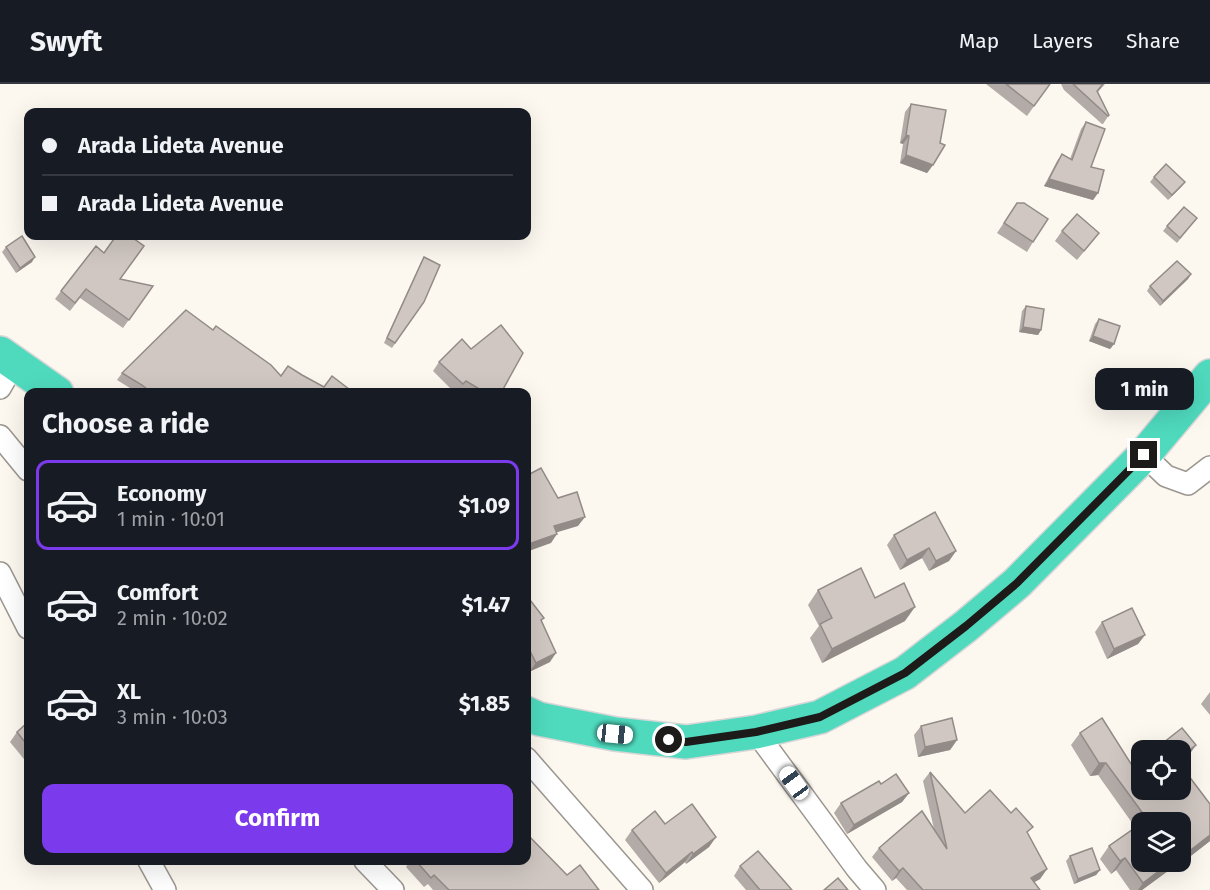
<!DOCTYPE html>
<meta charset="utf-8">
<style>
body{margin:0;font-family:"Fira Sans",sans-serif;background:#242831;color:#f1f3f6;height:100vh;display:flex;flex-direction:column;font-size:22px;white-space:nowrap}
*{box-sizing:border-box;margin:0}
p{font-size:20px;color:#9ea1a6}
.icon{flex:none;width:33px;height:33px;fill:none;stroke:currentColor;stroke-width:2;stroke-linecap:round;stroke-linejoin:round}
.map{position:relative;flex:1;overflow:hidden}
.sheet{position:absolute;left:24px;top:304px;width:507px;height:477px;display:flex;flex-direction:column;background:#171b24;border-radius:12px;box-shadow:0 6px 24px #0002}
.sheet>*{flex:none}
.guide{position:absolute;left:24px;top:24px;width:507px;height:132px;border-radius:12px;box-shadow:0 6px 24px #0002;display:grid;align-content:center;height:132px;padding:0 18px;background:#171b24}
.buttons{position:absolute;left:1131px;top:656px;display:grid;gap:12px}
.buttons a{display:grid;place-items:center;width:60px;height:60px;border-radius:12px;background:#171b24;box-shadow:0 6px 24px #0002;font-size:30px}
.end{position:absolute;width:27px;height:27px;margin:-14px;border:8px solid #1d1b19;background:#fff;box-shadow:0 0 0 3px #fff}
.from{border-radius:50%}
.bubble{position:absolute;height:42px;border-radius:12px;background:#171b24;box-shadow:0 6px 24px #0002;font-size:20px;font-weight:700;line-height:42px;text-align:center}
.car{position:absolute;width:18px;height:36px;margin:-18px -9px;border-radius:8px;box-shadow:0 0 4px 2px #0007;background:linear-gradient(#fff 24%,#345 0 40%,#fff 0 76%,#345 0 86%,#fff 0)}
.guide b{display:flex;align-items:center;gap:21px;height:57px;font-size:22px}
.guide b+b{border-top:2px solid #363941}
.guide i{width:15px;height:15px;background:#f1f3f6}
ul{padding:0;list-style:none}
li{display:flex;align-items:center;gap:18px;height:90px;margin:0 12px 9px;padding:0 6px;border:3px solid transparent;border-radius:12px}
li div{flex:1}
li b{display:block;font-size:22px}
li em{font-style:normal;font-weight:700}
li.current{border-color:#7c3aed}
li>.icon{width:54px;height:54px;stroke-width:1.5}
h2{padding:0 18px;font-size:27px;line-height:72px}
.cta{display:flex;gap:12px;margin-top:auto;padding:12px 18px}
.cta a{flex:1;height:69px;border-radius:12px;background:#7c3aed;color:#fff;font-size:24px;font-weight:700;line-height:69px;text-align:center}
header{display:flex;align-items:center;gap:36px;box-sizing:border-box;height:84px;padding:0 30px;background:#171b24;border-bottom:2px solid #363941}
header strong{font-size:28px}
nav{display:flex;gap:33px;margin-inline-start:auto;font-size:21px}
.map>svg:first-child{display:block}
.lines{fill:none;stroke-linecap:round;stroke-linejoin:round}
.street-casing{stroke:#9b968f;stroke-width:24}
.highway-casing{stroke:#d6d6d6;stroke-width:36}
.street{stroke:#fff;stroke-width:21}
.highway{stroke:#4fdabe;stroke-width:33}
.wall{fill:#b3aba7;fill-rule:evenodd}
.shaded-wall{fill:#928b88}
.building{fill:#d0c7c2;stroke:#928b88;stroke-width:1.5}
.route{stroke:#1d1b19;stroke-width:8}
</style>
<header>
<strong>Swyft</strong>
<nav><a>Map</a><a>Layers</a><a>Share</a></nav>
</header>
<div class="map">
<svg width="1210" height="806" viewBox="0 0 1210 806">
<rect width="100%" height="100%" fill="#fcf7ef"/>
<g class="lines">
<g class="street-casing">
<g id="street">
<polyline points="0,304 15,278"/>
<polyline points="0,352 28,386"/>
<polyline points="1144,371 1166,392 1188,400 1210,383"/>
<polyline points="0,489 28,544"/>
<polyline points="756,648 857,785 875,806"/>
<polyline points="526,674 642,806"/>
<polyline points="149,777 165,806"/>
<polyline points="365,777 393,806"/>
</g>
</g>
<g class="highway-casing">
<g id="highway">
<polyline points="0,269 57,309"/>
<polyline points="526,629 539,635 615,650 686,658 756,648 820,633 905,589 966,542 1017,499 1144,371 1210,292"/>
</g>
</g>
<use href="#street" class="street"/>
<use href="#highway" class="highway"/>
</g>
<g class="wall">
<polygon points="986,0 1050,0 1027,32"/>
<polygon points="1061,0 1105,0 1098,8 1109,31 1103,40 1102,40 1064,6"/>
<polygon points="911,20 933,81 927,89 900,79 903,60 900,59 905,28"/>
<polygon points="1086,38 1091,83 1098,109 1093,116 1044,102 1057,77 1062,70 1070,75 1081,45"/>
<polygon points="1154,93 1185,98 1181,103 1168,116 1150,98"/>
<polygon points="1017,119 1033,158 1027,168 997,149"/>
<polygon points="1197,134 1177,159 1163,147 1167,142"/>
<polygon points="1062,147 1092,158 1077,176 1055,157"/>
<polygon points="6,163 32,178 16,189 2,168"/>
<polygon points="424,173 424,218 392,264 384,259 421,178"/>
<polygon points="1191,190 1188,195 1160,222 1147,207 1150,202"/>
<polygon points="120,195 153,202 123,244 80,214 70,227 55,215 61,207"/>
<polygon points="1026,222 1041,246 1038,251 1019,248 1022,227"/>
<polygon points="1099,235 1114,260 1110,265 1089,257 1095,240"/>
<polygon points="213,246 281,292 302,291 324,303 354,309 138,309 117,296 122,289"/>
<polygon points="439,278 501,309 463,309 459,307 457,309 455,309 433,287"/>
<polygon points="894,451 956,467 949,477 929,487 922,474 900,486 887,461"/>
<polygon points="526,506 530,516 544,534 541,537 550,578 529,588 526,581"/>
<polygon points="818,506 875,514 905,537 822,579 810,554 819,542 808,521"/>
<polygon points="1102,538 1145,551 1138,560 1107,575 1095,548"/>
<polygon points="1210,608 1210,631 1201,620"/>
<polygon points="28,638 28,680 10,658 17,648"/>
<polygon points="921,642 957,656 950,666 918,673 914,651"/>
<path d="M1080,649L1133,683L1180,666L1187,674L1183,677V684L1210,720V757L1174,785L1172,784L1142,806H1130L1116,786L1111,790L1100,775L1109,762L1135,743L1098,691L1090,692L1071,661ZM1142,738H1180V777H1142Z"/>
<polygon points="930,688 965,729 1028,749 1047,785 1040,795 1034,798 1040,806 907,806 896,794 892,797 872,773 879,764 934,745 923,697"/>
<polygon points="881,700 909,709 902,718 847,750 834,729 841,719"/>
<polygon points="665,740 716,753 709,763 686,780 685,778 659,799 625,756 632,746"/>
<polygon points="1070,772 1100,786 1096,791 1074,800 1066,777"/>
<polygon points="410,777 526,777 567,791 599,806 433,806 428,800 424,803 406,783"/>
<polygon points="740,782 792,806 746,806 734,792"/>
</g>
<g class="shaded-wall">
<polygon points="906,51 909,52 903,60 900,59"/>
<polygon points="906,71 933,81 927,89 900,79"/>
<polygon points="1049,95 1098,109 1093,116 1044,102"/>
<polygon points="1185,98 1181,103 1168,116 1172,111"/>
<polygon points="35,173 32,178 16,189 20,184"/>
<polygon points="1191,190 1188,195 1160,222 1163,217"/>
<polygon points="1023,243 1041,246 1038,251 1019,248"/>
<polygon points="1093,252 1114,260 1110,265 1089,257"/>
<polygon points="585,433 578,442 548,451 554,442"/>
<polygon points="557,450 551,459 526,468 526,461"/>
<polygon points="929,464 922,474 900,486 907,476"/>
<polygon points="956,467 949,477 929,487 936,477"/>
<polygon points="915,523 905,537 822,579 832,565"/>
<polygon points="1145,551 1138,560 1107,575 1114,565"/>
<polygon points="556,569 550,578 529,588 536,579"/>
<polygon points="957,656 950,666 918,673 925,663"/>
<polygon points="1196,661 1187,674 1180,679 1180,673"/>
<polygon points="1099,679 1106,679 1098,691 1090,692"/>
<polygon points="909,709 902,718 847,750 854,741"/>
<polygon points="1210,751 1210,757 1174,785 1183,772"/>
<polygon points="716,753 709,763 686,780 693,770"/>
<polygon points="692,768 685,778 659,799 666,789"/>
<polygon points="1125,774 1116,786 1111,790 1120,777"/>
<polygon points="1172,777 1176,777 1172,784 1142,806 1138,806 1143,799"/>
<polygon points="903,784 896,794 892,797 899,787"/>
<polygon points="1047,785 1040,795 1024,804 1031,794"/>
<polygon points="1100,786 1096,791 1074,800 1078,795"/>
</g>
<g class="building">
<polygon points="1006,0 1050,0 1034,22"/>
<polygon points="1073,0 1103,0 1097,7 1109,31 1108,32"/>
<polygon points="911,20 946,26 940,59 945,61 933,81 906,71 909,52 906,51"/>
<polygon points="1086,38 1105,45 1091,83 1104,86 1098,109 1049,95 1062,70 1072,76"/>
<polygon points="1166,80 1185,98 1172,111 1154,93"/>
<polygon points="1017,119 1024,119 1048,135 1033,158 1004,139"/>
<polygon points="1184,123 1197,134 1180,154 1167,142"/>
<polygon points="1077,130 1099,149 1084,167 1062,147"/>
<polygon points="22,152 35,173 20,184 6,163"/>
<polygon points="116,152 130,152 144,162 120,195 153,202 129,236 86,205 75,219 61,207 96,162 104,169"/>
<polygon points="424,173 440,181 424,218 395,259 387,254"/>
<polygon points="1177,177 1191,190 1163,217 1150,202"/>
<polygon points="1026,222 1044,225 1041,246 1023,243"/>
<polygon points="186,226 213,246 216,242 271,281 281,292 288,282 302,291 324,303 332,292 354,309 152,309 142,301 122,289"/>
<polygon points="1099,235 1120,242 1114,260 1093,252"/>
<polygon points="501,241 523,269 501,309 486,309 466,297 463,300 439,278 462,255 471,265"/>
<polygon points="541,384 558,414 577,408 585,433 554,442 557,450 526,461 526,392"/>
<polygon points="935,428 956,467 936,477 929,464 907,476 894,451"/>
<polygon points="861,484 875,514 904,499 915,523 832,565 820,540 832,534 818,506"/>
<polygon points="526,506 530,516 544,534 541,536 556,569 536,579 526,559"/>
<polygon points="1132,524 1145,551 1114,565 1102,538"/>
<polygon points="952,634 957,656 925,663 921,642"/>
<polygon points="1102,634 1133,683 1142,676 1142,705 1180,705 1180,674 1185,680 1182,683 1210,720 1210,751 1183,772 1180,771 1180,738 1142,738 1147,735 1106,679 1099,679 1080,649"/>
<polygon points="28,638 28,662 17,648"/>
<polygon points="1182,644 1196,661 1180,673 1180,666 1154,666"/>
<polygon points="930,688 965,729 990,706 1011,729 1016,724 1033,743 1027,748 1047,785 1031,794 1040,806 923,806 903,784 899,787 879,764 922,727 947,765"/>
<polygon points="896,690 909,709 854,741 841,719 879,697 881,700"/>
<polygon points="692,720 716,753 693,770 692,768 666,789 632,746 655,727 665,740"/>
<polygon points="1142,739 1142,777 1172,777 1143,799 1125,774 1120,777 1109,762"/>
<polygon points="526,749 567,791 580,781 599,806 449,806 434,791 431,794 416,777 526,777"/>
<polygon points="1092,764 1100,786 1078,795 1070,772"/>
<polygon points="758,767 792,806 760,806 740,782"/>
<polygon points="838,794 848,806 824,806"/>
</g>
<g class="lines">
<polyline class="route" points="669,656 686,658 756,648 820,633 905,589 966,542 1017,499 1144,371"/>
</g>
</svg>
<div class="buttons">
<a><svg class="icon" aria-label="locate" viewBox="0 0 24 24"><circle cx="12" cy="12" r="6"/><path d="M12 2v4M12 18v4M2 12h4M18 12h4"/></svg></a>
<a><svg class="icon" aria-label="layers" viewBox="0 0 24 24"><path d="M12 4l9 5-9 5-9-5zM3 14l9 5 9-5"/></svg></a>
</div>
<i class="end from" style="left:669px;top:656px"></i>
<i class="end" style="left:1144px;top:371px"></i>
<div class="bubble" style="left:1095px;top:284px;width:99px">1 min</div>
<i class="car" style="left:615px;top:650px;rotate:96deg"></i>
<i class="car" style="left:794px;top:699px;rotate:324deg"></i>
<div class="guide">
<b><i class="from"></i>Arada Lideta Avenue</b>
<b><i></i>Arada Lideta Avenue</b>
</div>
<section class="sheet">
<h2>Choose a ride</h2>
<ul>
<li class="current"><svg class="icon" aria-label="car" viewBox="0 0 24 24"><path d="M5 17H2v-5l4-1 3-4h7l3 4 3 1v5h-3M9 17h6M6 11h13"/><circle cx="7" cy="17" r="2"/><circle cx="17" cy="17" r="2"/></svg><div><b>Economy</b><p>1 min · 10:01</p></div><em>$1.09</em></li>
<li><svg class="icon" aria-label="car" viewBox="0 0 24 24"><path d="M5 17H2v-5l4-1 3-4h7l3 4 3 1v5h-3M9 17h6M6 11h13"/><circle cx="7" cy="17" r="2"/><circle cx="17" cy="17" r="2"/></svg><div><b>Comfort</b><p>2 min · 10:02</p></div><em>$1.47</em></li>
<li><svg class="icon" aria-label="car" viewBox="0 0 24 24"><path d="M5 17H2v-5l4-1 3-4h7l3 4 3 1v5h-3M9 17h6M6 11h13"/><circle cx="7" cy="17" r="2"/><circle cx="17" cy="17" r="2"/></svg><div><b>XL</b><p>3 min · 10:03</p></div><em>$1.85</em></li>
</ul>
<div class="cta"><a>Confirm</a></div>
</section>
</div>
